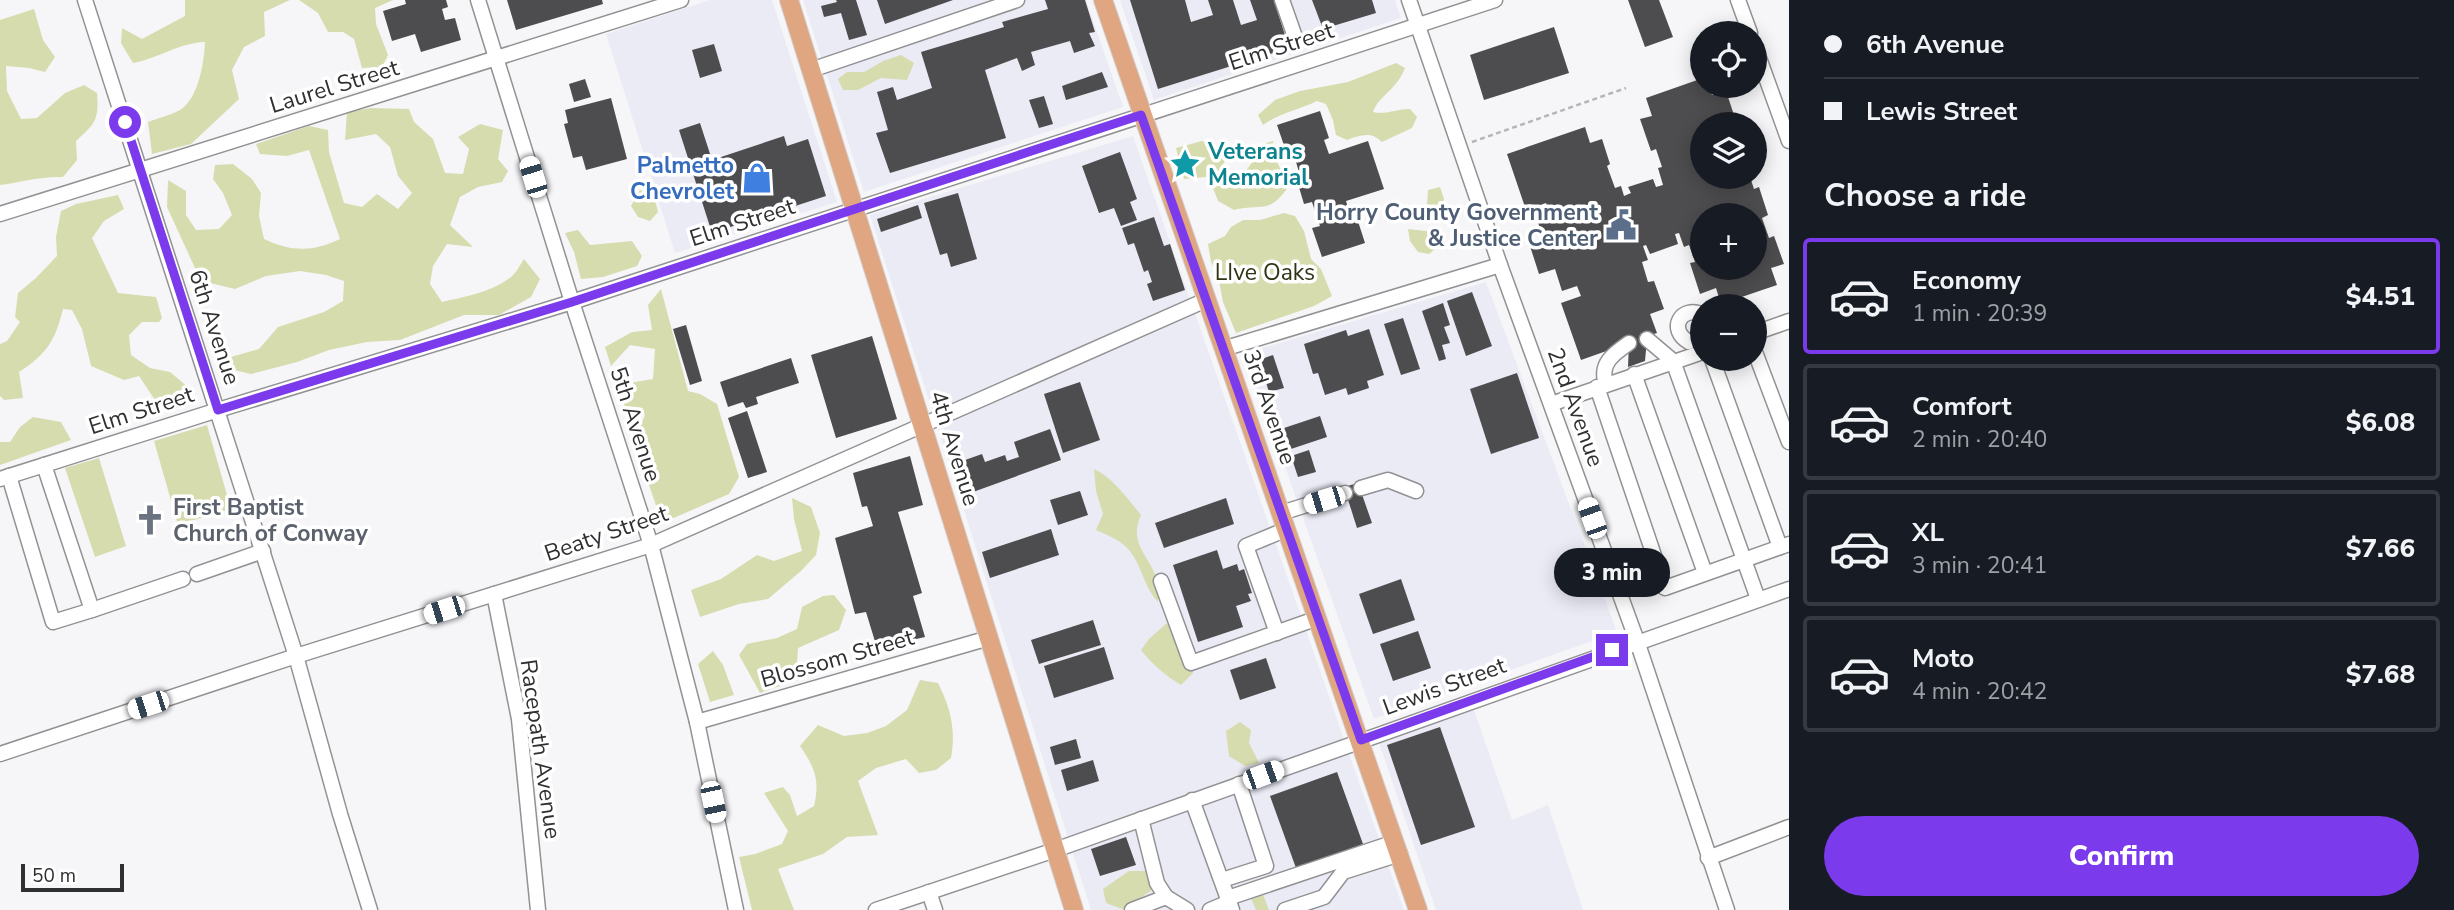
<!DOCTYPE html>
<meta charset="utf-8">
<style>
body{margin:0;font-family:"Nunito Sans",sans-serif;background:#20242c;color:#f1f3f6;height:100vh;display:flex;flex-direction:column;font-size:26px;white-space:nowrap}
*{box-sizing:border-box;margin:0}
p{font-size:23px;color:#9ea1a6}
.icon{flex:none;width:38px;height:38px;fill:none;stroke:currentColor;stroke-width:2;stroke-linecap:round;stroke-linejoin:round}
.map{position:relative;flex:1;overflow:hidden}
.details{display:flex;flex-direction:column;background:#171b24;width:665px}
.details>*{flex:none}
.guide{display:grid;align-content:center;height:154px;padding:0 35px;background:#171b24}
.buttons{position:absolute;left:1690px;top:21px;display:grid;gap:14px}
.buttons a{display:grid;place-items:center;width:77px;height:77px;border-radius:50%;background:#171b24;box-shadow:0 4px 18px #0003;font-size:35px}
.scale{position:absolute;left:21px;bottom:18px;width:103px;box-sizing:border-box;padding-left:7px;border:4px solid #2f3031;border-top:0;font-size:19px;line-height:24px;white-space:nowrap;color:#2f3031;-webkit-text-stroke:5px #fff;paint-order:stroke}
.end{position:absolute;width:32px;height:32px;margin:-16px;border:9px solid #7c3aed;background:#fff;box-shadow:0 0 0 4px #fff}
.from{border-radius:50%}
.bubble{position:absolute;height:49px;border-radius:24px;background:#171b24;box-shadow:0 4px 18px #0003;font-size:23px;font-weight:800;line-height:49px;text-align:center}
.car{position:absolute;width:21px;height:42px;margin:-21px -10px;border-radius:9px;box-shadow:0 0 5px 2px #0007;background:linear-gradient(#fff 24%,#345 0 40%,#fff 0 76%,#345 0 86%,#fff 0)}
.guide b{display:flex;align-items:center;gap:24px;height:66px;font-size:26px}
.guide b+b{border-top:2px solid #363941}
.guide i{width:18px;height:18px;background:#f1f3f6}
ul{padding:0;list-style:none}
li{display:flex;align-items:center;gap:21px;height:116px;margin:0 14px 10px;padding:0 21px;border:4px solid #363941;border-radius:7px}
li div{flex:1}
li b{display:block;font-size:26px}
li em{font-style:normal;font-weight:800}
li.current{border-color:#7c3aed}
li>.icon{width:63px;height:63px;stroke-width:1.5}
h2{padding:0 35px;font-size:32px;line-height:84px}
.button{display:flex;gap:14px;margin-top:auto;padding:14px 35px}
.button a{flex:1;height:80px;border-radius:42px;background:#7c3aed;color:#fff;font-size:28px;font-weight:800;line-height:80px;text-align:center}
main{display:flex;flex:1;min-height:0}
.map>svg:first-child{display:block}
.built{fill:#eaebf5}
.green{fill:#d7dcaf}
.building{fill:#4d4d4f;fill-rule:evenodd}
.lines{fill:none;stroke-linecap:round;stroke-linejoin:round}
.minor-casing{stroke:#929294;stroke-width:17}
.major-casing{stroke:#d1d1d2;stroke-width:20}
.path{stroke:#b5b6b8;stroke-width:2.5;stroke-dasharray:5 3.5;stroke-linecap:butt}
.minor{stroke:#fff;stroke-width:14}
.major{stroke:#dfa681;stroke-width:18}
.route{stroke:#7c3aed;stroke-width:9}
.labels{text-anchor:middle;stroke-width:7;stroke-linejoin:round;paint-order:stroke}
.street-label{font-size:23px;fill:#2f3031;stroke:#fff}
.culture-label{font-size:23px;font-weight:bold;fill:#0d838f;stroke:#fff;text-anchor:start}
.shop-label{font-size:23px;font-weight:bold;fill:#366cbe;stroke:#fff;text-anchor:end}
.service-label{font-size:23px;font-weight:bold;fill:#4e5e75;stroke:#fff;text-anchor:end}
.park-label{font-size:23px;fill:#313415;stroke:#fff}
.worship-label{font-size:23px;font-weight:bold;fill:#5b616d;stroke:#fff;text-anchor:start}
</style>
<main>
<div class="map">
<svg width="1789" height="910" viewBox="0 0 1789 910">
<rect width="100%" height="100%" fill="#f6f6f9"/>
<g class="built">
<polygon points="710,0 772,0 837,202 675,253 606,34"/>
<polygon points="803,0 1086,0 1123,107 864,192"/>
<polygon points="1120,0 1395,0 1401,18 1154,100"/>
<polygon points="1133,136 1394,882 1404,910 1091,910 870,215"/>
<polygon points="1486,282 1617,632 1374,719 1245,353"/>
<polygon points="1474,710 1512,820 1548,805 1583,910 1436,910 1379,743"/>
</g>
<g class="green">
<path d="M185,0H290L264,12L265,36L244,47L232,70L239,99L191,144L152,154L148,122C158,118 171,115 180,110C199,98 204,62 205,42C178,43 160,58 133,63L121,43L122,28L142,39L185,16Z"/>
<polygon points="299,0 393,0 375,8 376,24 388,55 382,67 362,68 354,39 343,32 328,32 318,13"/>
<path d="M34,9L43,40L55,57L45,72L29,68L6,66L7,91L21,119L37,118L65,93L84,85L97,93C99,119 96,123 76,141L77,160L63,177C41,176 22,182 0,185V20Z"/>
<polygon points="901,55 914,63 907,80 881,78 858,90 843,90 838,79 847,72 864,72 883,61"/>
<path d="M1396,63L1405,68C1396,91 1379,95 1373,112C1386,115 1396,109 1410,109L1417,117L1412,128L1382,142C1371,131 1360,135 1347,140L1336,135L1333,120L1326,104L1317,101C1299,110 1279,113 1263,125L1258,115L1275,100L1300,91L1348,82Z"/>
<path d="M371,108L409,109L414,122L433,139L445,173L463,174L469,149L458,137L480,124L503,130L498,159L508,171L502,182L478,187L460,197L450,225L473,247L447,244L433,266L430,284L442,302C464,297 492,292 511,277C516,273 520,265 524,259L540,279L531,297L499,315H464L400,340L367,342L329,350L297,362L251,374L234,370L231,357L259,349L278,327L324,312L343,301L344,281L326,275L300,271L266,276L235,289L210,283L195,268L167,207L168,180L186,191V215L196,230L219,229L232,215L223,193L213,179L215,165L233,164L252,179L261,193L259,216L264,239C292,252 313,252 340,239L309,150L287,156L260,154L256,144L309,126L328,130L329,152L344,203L362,207L377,194L398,209L412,193L398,176L390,147L376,134L345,140L347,112Z"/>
<polygon points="1202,141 1218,146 1225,161 1216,176 1184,179 1176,148"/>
<path d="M1273,141L1275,158L1289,186C1268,215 1266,203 1234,210L1218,201L1213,188C1241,175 1249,176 1259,145Z"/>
<polygon points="1440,187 1444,199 1441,214 1432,216 1427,205 1428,190"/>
<polygon points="640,190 654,196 658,212 650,221 638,217 631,206"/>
<path d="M118,195L124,209L104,221L92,238L118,293L156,297L162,318L159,322H142L129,335L131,355L150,368L170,372L189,388L178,403L155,400L139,376L124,380L91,366L82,329L72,310L63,309C55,341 47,354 19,372L23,398L4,400L0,396V344L7,341L20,322L15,317L18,293L36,278L57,256L56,237L61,211L76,204Z"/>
<polygon points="1284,213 1295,216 1304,231 1311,259 1321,269 1332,296 1314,306 1236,333 1223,302 1218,275 1211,262 1208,244 1225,236 1231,227 1243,220 1260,220"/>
<polygon points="1408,229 1435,232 1440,245 1429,254 1418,252 1410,241"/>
<polygon points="578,230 590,245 632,241 642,256 637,266 603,277 581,279 574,252 565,233"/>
<polygon points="661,289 688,391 700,394 717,404 739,477 729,494 662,523 642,464 638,432 645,415 625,407 617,385 653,379 655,349 630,345 611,366 605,347 632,332 652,330 648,305"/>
<polygon points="33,417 61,422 71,440 0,465 0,442 10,442 20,427"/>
<polygon points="207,425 231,509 178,525 154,441"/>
<polygon points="99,458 126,546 95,557 65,468"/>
<path d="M1094,469C1112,477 1128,499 1141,515C1128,543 1149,555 1157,579C1159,585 1158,595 1158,602C1144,587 1142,567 1130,551C1122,541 1108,535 1096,530L1103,514L1096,491Z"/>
<polygon points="792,498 811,507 820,533 816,555 801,571 768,599 739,604 700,617 691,590 721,579 757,555 774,561 802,551 794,519"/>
<polygon points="834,595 846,610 839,630 798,648 797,663 801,679 760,693 739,655 747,644 777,638 797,629 802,607 823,596"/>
<path d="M1167,623L1174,638L1189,652L1193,673L1181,685C1165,675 1153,665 1141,650L1149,639Z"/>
<polygon points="713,651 723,665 734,695 710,702 698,664"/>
<path d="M920,680L938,683C951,709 956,730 951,758L936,770L919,773L906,759L876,768L858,781L878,835L847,837L823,854L778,869L794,910H752L739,857L755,854L782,844L788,831L764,793L783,787L790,795L797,816L814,806C820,780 815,768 800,746L818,725L844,736L867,733L886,726L907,710Z"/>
<polygon points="1240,722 1251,730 1249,743 1259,763 1245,766 1229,756 1226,731"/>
<polygon points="1129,871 1151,871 1151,891 1122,909 1106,903 1103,889"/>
<polygon points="1261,889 1269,910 1256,910 1250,896"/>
</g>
<g class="building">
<polygon points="405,0 446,0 448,7 442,9 445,20 455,18 461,40 421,52 415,34 392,41 383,11 406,4"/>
<polygon points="507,0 602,0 603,4 516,30"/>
<polygon points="836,0 856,0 867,35 849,40 841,13 824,17 821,6 837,2"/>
<polygon points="877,0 953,0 885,24"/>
<polygon points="1045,0 1085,0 1095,32 1089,33 1095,46 1074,53 1070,41 1031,52 1035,65 1022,71 1017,58 985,70 1006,138 890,173 876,133 888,130 877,92 893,87 897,100 932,88 921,52 1004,27 1002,22 1048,9"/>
<polygon points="1130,0 1185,0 1191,22 1213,15 1208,0 1233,0 1241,25 1257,20 1250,0 1274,0 1289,48 1158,89"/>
<polygon points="1312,0 1372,0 1376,13 1323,29"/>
<polygon points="1628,0 1659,0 1673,37 1645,47"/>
<polygon points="1554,27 1569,73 1484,100 1470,55"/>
<polygon points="714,44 722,71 700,78 692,50"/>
<polygon points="1102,72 1108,87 1066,100 1062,86"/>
<path d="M1703,78V86H1709L1712,95L1726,91L1736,121L1731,124H1703V177H1750L1754,189L1759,187L1768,215L1762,218L1769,238L1774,236L1784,264L1771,268L1777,285L1721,304L1716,288L1700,294L1690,263L1695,262L1689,245L1684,247L1679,233L1675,234L1678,244L1650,254L1646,245L1643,246L1648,260L1642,262L1648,282L1654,281L1664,309L1650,314L1657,333L1638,339H1647L1645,361L1628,367L1629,343L1581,360L1561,303L1581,296L1577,286L1562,291L1555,269L1539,274L1529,243L1543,238L1536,216L1549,212L1546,203L1526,210L1507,154L1585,127L1590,143L1602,139L1610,164L1607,166L1615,188L1621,186L1624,196L1631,193L1628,187L1653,179L1656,187L1663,185L1658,168L1662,167L1656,149L1651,151L1640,119L1652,116L1646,98ZM1703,215H1755V268H1703Z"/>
<polygon points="585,79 591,97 574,102 569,84"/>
<polygon points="1044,96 1053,124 1039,128 1029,100"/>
<polygon points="611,98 627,159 586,170 582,156 573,158 564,124 568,123 565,110"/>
<polygon points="1320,111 1329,138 1324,140 1329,154 1368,141 1384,189 1346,201 1350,214 1355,212 1365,243 1322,257 1312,228 1320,226 1312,202 1304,204 1295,174 1299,172 1293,152 1287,154 1277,125"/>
<polygon points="700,123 712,160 784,136 787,146 808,139 826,196 712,233 679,130"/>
<polygon points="1120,152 1137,199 1130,202 1137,220 1121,226 1114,208 1099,213 1082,166"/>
<polygon points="958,193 977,259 951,267 947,253 940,255 924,203"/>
<polygon points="918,205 922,218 881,232 877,219"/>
<polygon points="1154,217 1164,246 1170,244 1185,290 1153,301 1147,284 1152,282 1148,270 1144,272 1134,243 1128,245 1122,228"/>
<polygon points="1472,292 1492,346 1466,356 1447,301"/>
<polygon points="1443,303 1450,325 1444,327 1450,343 1442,345 1446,359 1439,361 1422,311"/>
<polygon points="1403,318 1420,369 1401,375 1384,324"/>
<polygon points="686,325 702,381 690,385 673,329"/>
<polygon points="1369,329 1384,375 1367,381 1369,388 1348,395 1346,388 1325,395 1318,373 1313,374 1304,344 1346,330 1348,336"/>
<polygon points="872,336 897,419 836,438 811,355"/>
<polygon points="1273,355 1284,388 1269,392 1259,360"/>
<polygon points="791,358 799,383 756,397 758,404 746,408 743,402 728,407 720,382"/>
<polygon points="1517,373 1539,438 1491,454 1470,389"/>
<polygon points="1080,382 1100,440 1063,453 1044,394"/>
<polygon points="747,411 767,472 748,478 728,418"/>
<polygon points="1320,416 1327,437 1285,451 1278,430"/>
<polygon points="1050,429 1061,460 962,496 951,465 982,454 985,462 1005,455 1007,461 1019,457 1014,442"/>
<polygon points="1309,450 1316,472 1298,477 1291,456"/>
<polygon points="910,456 923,505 898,512 922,593 913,596 925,637 877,648 866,612 855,614 835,538 873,526 867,506 862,507 853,473"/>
<polygon points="1358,483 1372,523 1357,528 1344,487"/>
<polygon points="1080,491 1088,515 1058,525 1050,500"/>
<polygon points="1226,498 1234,524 1164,548 1155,523"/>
<polygon points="1051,529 1059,555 990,578 982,552"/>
<polygon points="1217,550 1223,569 1237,564 1239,571 1244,569 1252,593 1248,594 1251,601 1236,606 1243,627 1198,642 1173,565"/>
<polygon points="1401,579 1415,620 1373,634 1359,594"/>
<polygon points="1093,620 1101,645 1039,664 1031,640"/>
<polygon points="1418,631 1431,668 1393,681 1380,644"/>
<polygon points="1104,647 1114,679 1054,698 1044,666"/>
<polygon points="1266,658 1276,688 1240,700 1230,670"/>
<polygon points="1440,727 1475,827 1421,845 1387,745"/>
<polygon points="1076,739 1081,758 1055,765 1050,747"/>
<polygon points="1093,760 1099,781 1067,791 1061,770"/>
<polygon points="1337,772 1363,844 1296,868 1270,796"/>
<polygon points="1126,837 1136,865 1100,876 1091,849"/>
</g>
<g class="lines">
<g class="minor-casing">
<g id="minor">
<polyline points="85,0 296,656 340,814 370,910"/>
<polyline points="478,0 572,302 651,545 697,722 736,910"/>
<polyline points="1282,0 1294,34"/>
<polyline points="1409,0 1500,265 1637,641 1727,910"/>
<polyline points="1738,0 1750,33"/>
<polyline points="1755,47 1789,141"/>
<polyline points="811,70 1017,0"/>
<polyline points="0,214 681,0"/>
<path d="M1703,315C1681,304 1667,330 1689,342L1703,339"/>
<polyline points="1755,333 1789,321"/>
<polyline points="1647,339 1673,361 1758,599"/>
<polyline points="1223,349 1500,265"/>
<polyline points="1755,352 1789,442"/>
<polyline points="1712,359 1780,547"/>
<polyline points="1634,374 1705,573"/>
<path d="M1606,384C1599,364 1613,354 1629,343"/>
<polyline points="1597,387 1665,588 1789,544"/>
<polyline points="1551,404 1703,352"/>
<polyline points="9,476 53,622 92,610 44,465"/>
<polyline points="0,479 218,410 572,302 1495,0"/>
<polyline points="1361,488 1388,480 1416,491"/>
<polyline points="1281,513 1345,493"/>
<polyline points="197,574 263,551"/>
<polyline points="1161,581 1191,663 1318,618"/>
<polyline points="494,594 519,719 538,910"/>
<polyline points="92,610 183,579"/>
<polyline points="1277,633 1246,546 1287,529"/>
<polyline points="697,722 989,638"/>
<polyline points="0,754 296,656 651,545 1206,300"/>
<polyline points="1192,800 1232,910"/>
<polyline points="1141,819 1157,883 1166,897 1187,910"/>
<polyline points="1708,858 1789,827"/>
<polyline points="1222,880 1266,866 1239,784"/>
<polyline points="929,892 935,910"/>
<polyline points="1228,898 1395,842"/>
<polyline points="876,910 1055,850 1789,589"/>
<polyline points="1132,910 1166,897"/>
<polyline points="1210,910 1229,902"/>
<polyline points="1285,910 1324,897 1343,872 1400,854"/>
</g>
</g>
<g class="major-casing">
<g id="major">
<polyline points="789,0 1074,910"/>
<polyline points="1103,0 1418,910"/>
</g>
</g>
<polyline class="path" points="1472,142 1626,88"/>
<use href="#minor" class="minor"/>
<use href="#major" class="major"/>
</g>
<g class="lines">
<polyline class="route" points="125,122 218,410 572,302 1141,115 1361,740 1612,650"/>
</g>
<defs>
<g id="sight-bare" transform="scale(2.415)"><path d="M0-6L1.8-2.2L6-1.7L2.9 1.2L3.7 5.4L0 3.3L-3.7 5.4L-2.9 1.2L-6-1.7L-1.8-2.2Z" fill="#0f9aa8" stroke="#fff" stroke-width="2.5" paint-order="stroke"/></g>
<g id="shop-bare" transform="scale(2.415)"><path d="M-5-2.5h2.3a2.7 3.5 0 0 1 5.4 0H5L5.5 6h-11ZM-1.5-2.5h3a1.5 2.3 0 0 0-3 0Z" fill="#3f7fe0" stroke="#fff" stroke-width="2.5" paint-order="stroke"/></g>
<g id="civic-bare" transform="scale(2.415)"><path d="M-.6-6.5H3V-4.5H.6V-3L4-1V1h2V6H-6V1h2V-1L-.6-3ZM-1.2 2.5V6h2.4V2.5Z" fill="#5c6f8a" stroke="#fff" stroke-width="2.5" paint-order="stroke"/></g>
<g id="church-bare" transform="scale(2.415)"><path d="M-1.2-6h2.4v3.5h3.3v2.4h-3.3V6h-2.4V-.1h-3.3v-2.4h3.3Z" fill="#6b7280" stroke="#fff" stroke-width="2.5" paint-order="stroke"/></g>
</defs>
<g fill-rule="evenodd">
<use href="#sight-bare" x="1185" y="164"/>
<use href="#shop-bare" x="757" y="178"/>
<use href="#civic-bare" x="1621" y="225"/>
<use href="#church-bare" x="150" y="520"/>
</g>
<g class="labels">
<g class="street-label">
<text transform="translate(1281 46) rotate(-18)" y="8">Elm Street</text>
<text transform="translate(334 86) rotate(-17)" y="8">Laurel Street</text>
<text transform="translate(742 222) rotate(-18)" y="8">Elm Street</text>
<text transform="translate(215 327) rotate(72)" y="8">6th Avenue</text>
<text transform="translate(1270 407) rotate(71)" y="8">3rd Avenue</text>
<text transform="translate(1576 407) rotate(70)" y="8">2nd Avenue</text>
<text transform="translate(141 410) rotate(-18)" y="8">Elm Street</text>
<text transform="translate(636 424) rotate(72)" y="8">5th Avenue</text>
<text transform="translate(955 448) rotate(73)" y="8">4th Avenue</text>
<text transform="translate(606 533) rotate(-19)" y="8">Beaty Street</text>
<text transform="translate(837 658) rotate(-16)" y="8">Blossom Street</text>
<text transform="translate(1444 686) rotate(-20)" y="8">Lewis Street</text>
<text transform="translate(541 749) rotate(82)" y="8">Racepath Avenue</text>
</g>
<g class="culture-label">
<text x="1208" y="159">Veterans<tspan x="1208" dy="26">Memorial</tspan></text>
</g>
<g class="shop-label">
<text x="734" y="173">Palmetto<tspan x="734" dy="26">Chevrolet</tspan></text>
</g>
<g class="service-label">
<text x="1598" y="220">Horry County Government<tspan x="1598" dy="26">&amp; Justice Center</tspan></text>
</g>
<g class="park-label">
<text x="1265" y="280">LIve Oaks</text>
</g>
<g class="worship-label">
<text x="173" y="515">First Baptist<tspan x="173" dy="26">Church of Conway</tspan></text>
</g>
</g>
</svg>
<div class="buttons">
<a><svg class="icon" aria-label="locate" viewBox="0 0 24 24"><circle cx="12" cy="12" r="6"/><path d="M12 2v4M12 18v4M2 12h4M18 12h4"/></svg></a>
<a><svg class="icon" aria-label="layers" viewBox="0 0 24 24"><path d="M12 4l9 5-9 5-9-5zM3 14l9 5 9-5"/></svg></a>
<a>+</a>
<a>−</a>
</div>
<div class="scale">50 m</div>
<i class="end from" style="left:125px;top:122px"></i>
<i class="end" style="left:1612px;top:650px"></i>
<div class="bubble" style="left:1554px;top:548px;width:116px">3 min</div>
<i class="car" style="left:533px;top:177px;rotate:343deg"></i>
<i class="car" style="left:1324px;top:500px;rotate:253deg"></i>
<i class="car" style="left:1592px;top:518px;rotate:340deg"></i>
<i class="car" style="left:444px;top:610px;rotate:252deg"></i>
<i class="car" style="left:148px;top:705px;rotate:252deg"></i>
<i class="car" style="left:1263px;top:775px;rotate:70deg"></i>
<i class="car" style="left:713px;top:802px;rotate:168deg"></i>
</div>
<section class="details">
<div class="guide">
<b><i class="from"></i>6th Avenue</b>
<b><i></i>Lewis Street</b>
</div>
<h2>Choose a ride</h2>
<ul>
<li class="current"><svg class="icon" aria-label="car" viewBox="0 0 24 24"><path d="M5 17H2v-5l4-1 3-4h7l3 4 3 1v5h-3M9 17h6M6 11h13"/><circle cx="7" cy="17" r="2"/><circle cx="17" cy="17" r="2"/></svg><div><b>Economy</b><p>1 min · 20:39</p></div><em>$4.51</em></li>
<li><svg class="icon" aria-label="car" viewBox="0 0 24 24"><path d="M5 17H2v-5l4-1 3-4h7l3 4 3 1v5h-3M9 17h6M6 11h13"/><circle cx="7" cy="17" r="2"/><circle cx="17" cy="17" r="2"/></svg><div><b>Comfort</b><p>2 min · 20:40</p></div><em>$6.08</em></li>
<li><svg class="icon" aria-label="car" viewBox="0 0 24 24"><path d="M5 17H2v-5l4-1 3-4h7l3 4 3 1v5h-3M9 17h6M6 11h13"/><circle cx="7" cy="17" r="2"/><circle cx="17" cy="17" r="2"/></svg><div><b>XL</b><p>3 min · 20:41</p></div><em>$7.66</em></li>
<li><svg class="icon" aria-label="car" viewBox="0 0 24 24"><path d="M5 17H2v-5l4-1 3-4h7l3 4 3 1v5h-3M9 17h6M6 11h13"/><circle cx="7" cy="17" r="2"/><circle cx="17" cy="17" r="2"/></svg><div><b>Moto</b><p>4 min · 20:42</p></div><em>$7.68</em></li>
</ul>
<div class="button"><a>Confirm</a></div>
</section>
</main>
